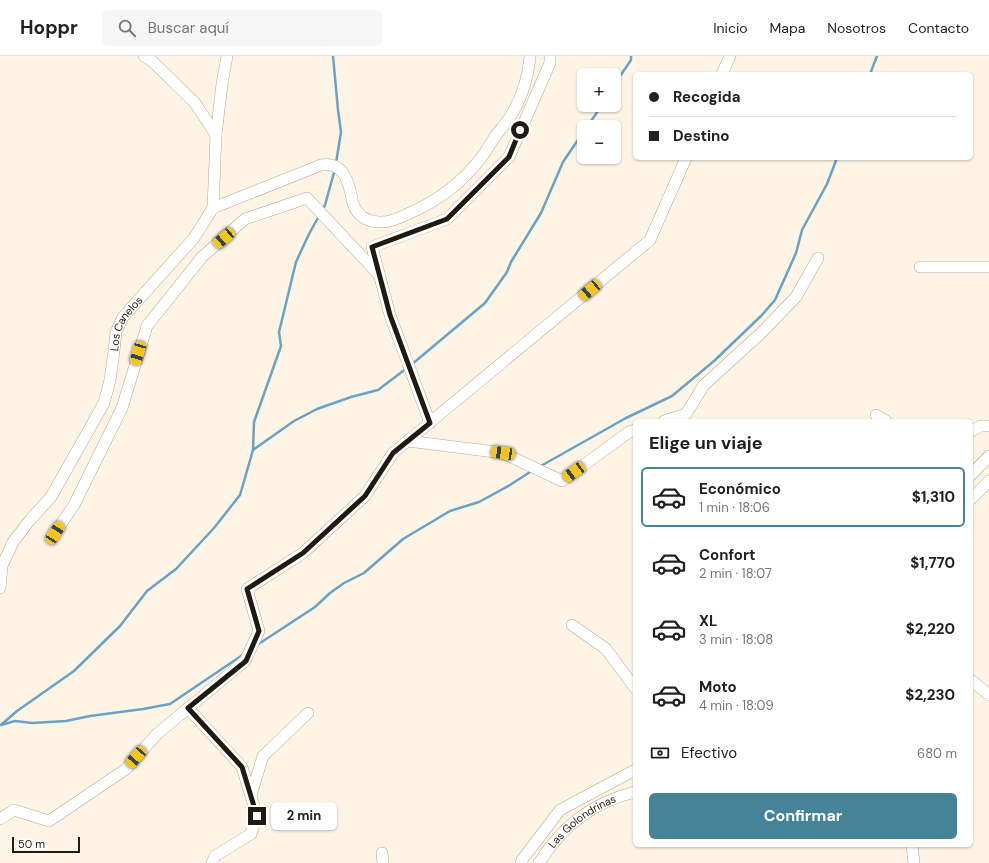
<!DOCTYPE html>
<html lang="es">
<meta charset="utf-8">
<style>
body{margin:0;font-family:"DM Sans",sans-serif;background:#f6f6f6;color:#202124;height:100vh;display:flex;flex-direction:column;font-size:15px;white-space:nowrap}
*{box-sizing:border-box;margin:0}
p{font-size:13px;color:#757577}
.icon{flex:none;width:22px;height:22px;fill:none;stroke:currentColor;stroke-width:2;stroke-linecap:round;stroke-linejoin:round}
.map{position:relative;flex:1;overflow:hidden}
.panel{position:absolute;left:633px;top:363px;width:340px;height:428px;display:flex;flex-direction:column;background:#fff;border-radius:6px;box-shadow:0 1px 3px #0004}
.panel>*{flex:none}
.top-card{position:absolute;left:633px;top:16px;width:340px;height:88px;border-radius:6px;box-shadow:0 1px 3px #0004;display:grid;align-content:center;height:88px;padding:0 16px;background:#fff}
.buttons{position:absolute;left:577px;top:12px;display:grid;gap:8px}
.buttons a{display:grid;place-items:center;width:44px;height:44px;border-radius:6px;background:#fff;box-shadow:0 1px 3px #0004;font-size:20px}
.scale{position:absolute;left:12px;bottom:10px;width:68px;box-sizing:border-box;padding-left:4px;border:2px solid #201b12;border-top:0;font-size:11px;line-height:14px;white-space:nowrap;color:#201b12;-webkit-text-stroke:3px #fff;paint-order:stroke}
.end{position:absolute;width:18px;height:18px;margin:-9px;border:5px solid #201b12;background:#fff;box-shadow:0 0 0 2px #fff}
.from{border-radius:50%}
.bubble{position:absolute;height:28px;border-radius:6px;background:#fff;box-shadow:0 1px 3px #0004;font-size:13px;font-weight:700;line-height:28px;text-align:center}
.car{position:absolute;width:12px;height:24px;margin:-12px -6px;border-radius:5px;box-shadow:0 0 3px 1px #0007;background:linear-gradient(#f5c518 24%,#345 0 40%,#f5c518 0 76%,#345 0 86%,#f5c518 0)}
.top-card b{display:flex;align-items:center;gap:14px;height:38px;font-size:15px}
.top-card b+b{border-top:1px solid #e0e0e0}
.top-card i{width:10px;height:10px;background:#202124}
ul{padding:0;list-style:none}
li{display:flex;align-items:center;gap:12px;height:60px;margin:0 8px 6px;padding:0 8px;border:2px solid transparent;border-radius:6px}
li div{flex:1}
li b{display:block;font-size:15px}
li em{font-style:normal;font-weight:700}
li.active{border-color:#448398}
li>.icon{width:36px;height:36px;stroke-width:1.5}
h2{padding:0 16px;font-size:18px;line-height:48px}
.pay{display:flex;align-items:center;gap:10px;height:44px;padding:0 16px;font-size:15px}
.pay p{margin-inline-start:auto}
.action{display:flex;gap:8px;margin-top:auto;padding:8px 16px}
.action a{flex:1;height:46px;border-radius:6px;background:#448398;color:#fff;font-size:16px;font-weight:700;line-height:46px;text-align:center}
header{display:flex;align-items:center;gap:24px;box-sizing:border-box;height:56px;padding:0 20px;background:#fff;border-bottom:1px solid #e0e0e0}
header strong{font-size:19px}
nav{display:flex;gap:22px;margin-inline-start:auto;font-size:14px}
.search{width:280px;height:36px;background:#f6f6f6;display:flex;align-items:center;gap:10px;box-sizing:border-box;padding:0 14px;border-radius:6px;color:#757577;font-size:15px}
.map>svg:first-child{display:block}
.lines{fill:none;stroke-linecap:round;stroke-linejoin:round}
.stream{stroke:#68a2c5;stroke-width:2.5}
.minor-casing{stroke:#b5a790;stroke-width:12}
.minor{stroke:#fff;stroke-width:11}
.route{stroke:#201b12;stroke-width:5}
.labels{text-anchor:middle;stroke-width:4;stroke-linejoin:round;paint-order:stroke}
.street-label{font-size:11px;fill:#201b12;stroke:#fff}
</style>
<header>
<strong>Hoppr</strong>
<div class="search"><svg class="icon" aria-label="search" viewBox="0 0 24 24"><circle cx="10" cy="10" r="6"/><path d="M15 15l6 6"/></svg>Buscar aquí</div>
<nav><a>Inicio</a><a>Mapa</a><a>Nosotros</a><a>Contacto</a></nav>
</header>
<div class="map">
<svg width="989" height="807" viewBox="0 0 989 807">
<rect width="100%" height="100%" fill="#fdf4e6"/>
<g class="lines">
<g class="stream">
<polyline points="333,0 338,54 341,76 336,107"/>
<polyline points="870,18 877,0"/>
<polyline points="614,29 631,4 631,0"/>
<polyline points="587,71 602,49"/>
<polyline points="322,154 325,149 335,113"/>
<polyline points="411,309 485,247 507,216 511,206 541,157 563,106 584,75"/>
<polyline points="253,394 294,365 317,353 351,341 378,334 407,312"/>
<polyline points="539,411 626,362 672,340 714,305 761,260 775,244 796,197 802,174 827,128 837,102"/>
<polyline points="257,589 315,551 330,537 344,527 364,517 403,483 450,455 479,446 510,429 533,414"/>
<polyline points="2,668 17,655 74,615 120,570 147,535 176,513 214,472 240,439 253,394 254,366 281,290 279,276 296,206 309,178 319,160"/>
<polyline points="1,669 15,665 32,667 66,665 90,660 143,653 170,648 244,598"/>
</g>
<g class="minor-casing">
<g id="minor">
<polyline points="144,0 152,5 195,47 216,79"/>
<polyline points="722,18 730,0"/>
<path d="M213,152L321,109C342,106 347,121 351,138C352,142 352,146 354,150C358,160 367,165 378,166C390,167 401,161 412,156C439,144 463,125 481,102C486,95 491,87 496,79C499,75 502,72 505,68C520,48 528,24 530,0"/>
<polyline points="920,211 989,211"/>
<polyline points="876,359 886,365"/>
<polyline points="664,365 686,358 704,329 761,277 796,241 818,202"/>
<polyline points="430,367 390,259 372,191 447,163 509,101 550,7 550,0"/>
<polyline points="971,375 981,370 989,370"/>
<polyline points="408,385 503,397 562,425 629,376 635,374"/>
<polyline points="971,419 989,400"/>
<polyline points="971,443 989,425"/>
<polyline points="55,477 74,449 122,352 147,270 202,201 245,163 307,142 380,220"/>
<path id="s1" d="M0,532L2,510L13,486L30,464L51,441L104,347L110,324L114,295L116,276L123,261L194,182L213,152L216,79L222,28L227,0"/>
<polyline points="572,569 606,593 635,632"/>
<polyline points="971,624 989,639"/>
<polyline points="188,652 242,711 257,760 251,778 215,800 212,807"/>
<polyline points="251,739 263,700 308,657"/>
<polyline points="0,763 14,754 49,765 126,713 157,678 245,605 259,575 247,533 303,497 365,440 393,397 650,184 686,102"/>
<polyline points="912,789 914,807"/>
<polyline points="382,797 383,807"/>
<polyline points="521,807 522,804 560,754 635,714"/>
<path id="s2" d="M539,807C562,770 593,746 635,736"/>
</g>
</g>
<use href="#minor" class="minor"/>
</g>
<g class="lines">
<polyline class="route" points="257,760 242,711 188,652 246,605 259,575 247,533 303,497 365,440 393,397 430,367 390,259 372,191 447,163 509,101 520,74"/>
</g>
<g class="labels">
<g class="street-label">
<text dy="4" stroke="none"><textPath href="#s1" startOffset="299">Los Canelos</textPath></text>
<text dy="4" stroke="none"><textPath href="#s2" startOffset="61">Las Golondrinas</textPath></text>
</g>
</g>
</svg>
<div class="buttons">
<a>+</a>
<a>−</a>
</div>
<div class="scale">50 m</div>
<i class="end from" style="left:520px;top:74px"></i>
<i class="end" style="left:257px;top:760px"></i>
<div class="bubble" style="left:271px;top:746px;width:66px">2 min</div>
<i class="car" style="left:224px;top:182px;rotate:229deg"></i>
<i class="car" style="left:590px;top:234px;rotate:230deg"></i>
<i class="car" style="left:138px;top:297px;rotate:197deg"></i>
<i class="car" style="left:503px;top:397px;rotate:278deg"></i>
<i class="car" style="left:574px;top:416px;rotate:234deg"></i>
<i class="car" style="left:55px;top:477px;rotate:33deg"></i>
<i class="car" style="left:136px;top:701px;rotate:221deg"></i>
<div class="top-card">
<b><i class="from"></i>Recogida</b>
<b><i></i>Destino</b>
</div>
<section class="panel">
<h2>Elige un viaje</h2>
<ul>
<li class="active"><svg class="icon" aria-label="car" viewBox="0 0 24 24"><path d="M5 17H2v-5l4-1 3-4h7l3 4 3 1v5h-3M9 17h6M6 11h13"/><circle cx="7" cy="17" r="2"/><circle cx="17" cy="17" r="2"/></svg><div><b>Económico</b><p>1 min · 18:06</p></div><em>$1,310</em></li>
<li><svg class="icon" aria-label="car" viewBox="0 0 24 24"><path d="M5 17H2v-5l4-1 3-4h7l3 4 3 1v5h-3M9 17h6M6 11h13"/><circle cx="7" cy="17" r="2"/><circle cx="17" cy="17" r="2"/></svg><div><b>Confort</b><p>2 min · 18:07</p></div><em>$1,770</em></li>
<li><svg class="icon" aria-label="car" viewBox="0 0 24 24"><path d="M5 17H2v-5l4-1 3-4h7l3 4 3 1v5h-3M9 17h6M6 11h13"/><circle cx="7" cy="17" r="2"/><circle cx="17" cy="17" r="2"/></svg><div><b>XL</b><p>3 min · 18:08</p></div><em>$2,220</em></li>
<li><svg class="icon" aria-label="car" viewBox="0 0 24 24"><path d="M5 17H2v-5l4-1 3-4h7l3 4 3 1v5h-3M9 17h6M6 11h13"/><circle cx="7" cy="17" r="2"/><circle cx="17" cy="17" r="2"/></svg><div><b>Moto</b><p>4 min · 18:09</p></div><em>$2,230</em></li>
</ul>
<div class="pay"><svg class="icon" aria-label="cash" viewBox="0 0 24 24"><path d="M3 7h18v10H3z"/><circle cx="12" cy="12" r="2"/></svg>Efectivo<p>680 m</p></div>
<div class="action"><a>Confirmar</a></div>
</section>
</div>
